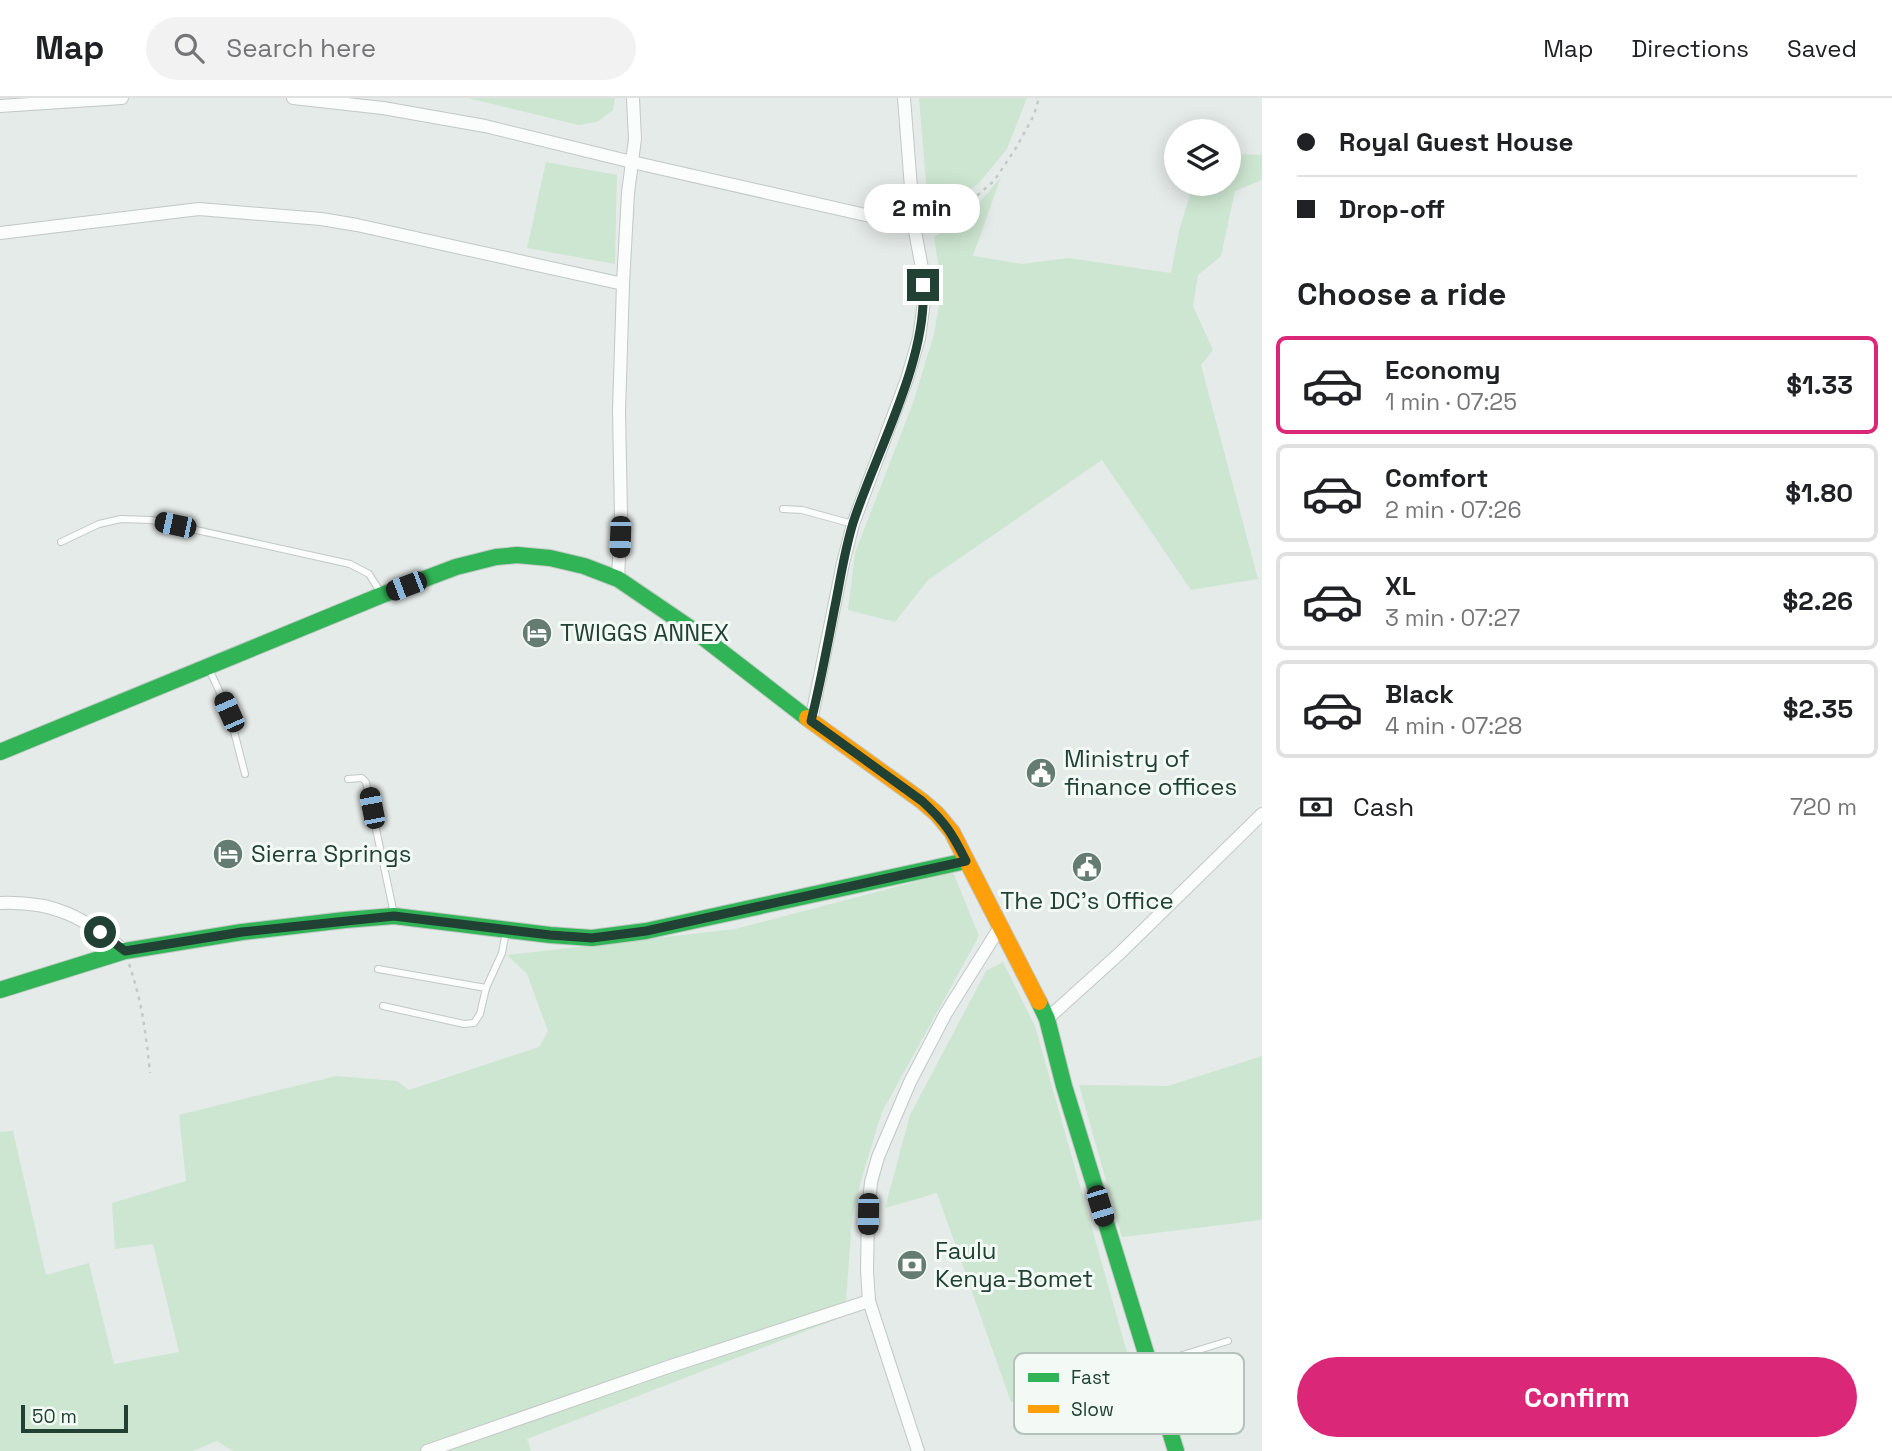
<!DOCTYPE html>
<meta charset="utf-8">
<style>
body{margin:0;font-family:"Space Grotesk",sans-serif;background:#f2f2f2;color:#202124;height:100vh;display:flex;flex-direction:column;font-size:26px;white-space:nowrap}
*{box-sizing:border-box;margin:0}
p{font-size:23px;color:#757577}
.icon{flex:none;width:38px;height:38px;fill:none;stroke:currentColor;stroke-width:2;stroke-linecap:round;stroke-linejoin:round}
.map{position:relative;flex:1;overflow:hidden}
.sheet{display:flex;flex-direction:column;background:#fff;width:630px}
.sheet>*{flex:none}
.banner{display:grid;align-content:center;height:154px;padding:0 35px;background:#fff}
.buttons{position:absolute;left:1164px;top:21px;display:grid;gap:14px}
.buttons a{display:grid;place-items:center;width:77px;height:77px;border-radius:50%;background:#fff;box-shadow:0 4px 18px #0003;font-size:35px}
.scale{position:absolute;left:21px;bottom:18px;width:107px;box-sizing:border-box;padding-left:7px;border:4px solid #204133;border-top:0;font-size:19px;line-height:24px;white-space:nowrap;color:#204133;-webkit-text-stroke:5px #f3faf5;paint-order:stroke}
.end{position:absolute;width:32px;height:32px;margin:-16px;border:9px solid #204133;background:#fff;box-shadow:0 0 0 4px #fff}
.from{border-radius:50%}
.bubble{position:absolute;height:49px;border-radius:24px;background:#fff;box-shadow:0 4px 18px #0003;font-size:23px;font-weight:700;line-height:49px;text-align:center}
.car{position:absolute;width:21px;height:42px;margin:-21px -10px;border-radius:9px;box-shadow:0 0 5px 2px #0007;background:linear-gradient(#222 24%,#8ab4d8 0 40%,#222 0 76%,#8ab4d8 0 86%,#222 0)}
.banner b{display:flex;align-items:center;gap:24px;height:66px;font-size:26px}
.banner b+b{border-top:2px solid #e0e0e0}
.banner i{width:18px;height:18px;background:#202124}
ul{padding:0;list-style:none}
li{display:flex;align-items:center;gap:21px;height:98px;margin:0 14px 10px;padding:0 21px;border:4px solid #e0e0e0;border-radius:10px}
li div{flex:1}
li b{display:block;font-size:26px}
li em{font-style:normal;font-weight:700}
li.selected{border-color:#db2777}
li>.icon{width:63px;height:63px;stroke-width:1.5}
h2{padding:0 35px;font-size:32px;line-height:84px}
.pay{display:flex;align-items:center;gap:18px;height:77px;padding:0 35px;font-size:26px}
.pay p{margin-inline-start:auto}
.primary-button{display:flex;gap:14px;margin-top:auto;padding:14px 35px}
.primary-button a{flex:1;height:80px;border-radius:42px;background:#db2777;color:#fff;font-size:28px;font-weight:700;line-height:80px;text-align:center}
header{display:flex;align-items:center;gap:42px;box-sizing:border-box;height:98px;padding:0 35px;background:#fff;border-bottom:2px solid #e0e0e0}
header strong{font-size:33px}
nav{display:flex;gap:38px;margin-inline-start:auto;font-size:24px}
.search{width:490px;height:63px;background:#f2f2f2;display:flex;align-items:center;gap:18px;box-sizing:border-box;padding:0 24px;border-radius:38px;color:#757577;font-size:26px}
main{display:flex;flex:1;min-height:0}
.map>svg:first-child{display:block}
.green{fill:#cde6d1}
.lines{fill:none;stroke-linecap:round;stroke-linejoin:round}
.lane-casing{stroke:#c2c8c5;stroke-width:8}
.street-casing{stroke:#c2c8c5;stroke-width:14}
.fast-casing{stroke:#c0c9c5;stroke-width:18}
.slow-casing{stroke:#c0c9c5;stroke-width:18}
.path{stroke:#c1cbc6;stroke-width:2.5;stroke-dasharray:3.5 5;stroke-linecap:butt}
.lane{stroke:#fbfcfc;stroke-width:6}
.street{stroke:#fbfcfc;stroke-width:12}
.fast{stroke:#30b455;stroke-width:16}
.slow{stroke:#ff9f0a;stroke-width:16}
.route{stroke:#204133;stroke-width:9}
.labels{text-anchor:middle;stroke-width:6;stroke-linejoin:round;paint-order:stroke}
.poi-label{font-size:24px;fill:#204133;stroke:#f3faf5;text-anchor:start}
.key{fill:#f3faf5;stroke:#b4c2bb;stroke-width:2}
.key-label{font-size:19px;fill:#204133}
</style>
<header>
<strong>Map</strong>
<div class="search"><svg class="icon" aria-label="search" viewBox="0 0 24 24"><circle cx="10" cy="10" r="6"/><path d="M15 15l6 6"/></svg>Search here</div>
<nav><a>Map</a><a>Directions</a><a>Saved</a></nav>
</header>
<main>
<div class="map">
<svg width="1262" height="1353" viewBox="0 0 1262 1353">
<rect width="100%" height="100%" fill="#e5ebe8"/>
<g class="green">
<polygon points="468,0 615,0 613,12 597,24 578,27"/>
<polygon points="919,0 1027,0 1007,51 979,85 950,107 928,109"/>
<polygon points="1262,53 1262,82 1235,93 1221,158 1198,177 1193,208 1213,252 1201,267 1258,481 1191,492 1102,362 928,482 895,524 848,512 855,455 913,305 934,236 942,190 934,139 965,121 1001,79 973,158 1022,166 1068,160 1171,175 1179,133 1193,86 1228,86 1229,56 1261,57"/>
<polygon points="546,64 617,77 615,166 527,150"/>
<polygon points="953,774 979,838 882,1014 862,1079 852,1120 845,1218 527,1341 531,1353 233,1353 217,1343 193,1353 0,1353 0,1034 13,1033 46,1177 89,1165 114,1266 179,1254 153,1146 115,1151 112,1105 186,1083 179,1017 336,978 397,983 409,992 539,949 548,933 527,876 507,857 735,831"/>
<polygon points="1003,864 1035,928 1128,1258 1011,1304 937,1095 885,1110 910,1017 986,873"/>
<polygon points="1262,958 1262,1122 1122,1139 1079,987 1168,988"/>
</g>
<g class="lines">
<g class="lane-casing">
<g id="lane">
<polyline points="783,411 802,412 853,426"/>
<polyline points="61,444 99,426 121,421 151,422 350,466 369,476 381,495"/>
<polyline points="209,571 229,614 245,676"/>
<polyline points="348,681 362,680 366,684 394,816"/>
<polyline points="378,871 486,890"/>
<polyline points="383,908 464,926 474,925 480,916 486,890 502,855 506,833"/>
<polyline points="1150,1267 1228,1243"/>
</g>
</g>
<g class="street-casing">
<g id="street">
<polyline points="293,0 383,10 485,28 632,64 914,128"/>
<polyline points="0,8 122,0"/>
<polyline points="0,135 199,111 321,121 357,127 623,186"/>
<polyline points="618,481 621,418 619,313 623,186 628,95 635,41 633,0"/>
<polyline points="811,623 843,465 853,426 907,281 919,240 924,204 922,170 914,128 904,0"/>
<path d="M0,805C55,803 83,819 125,853"/>
<polyline points="1047,921 1120,855 1262,716"/>
<polyline points="427,1353 668,1269 869,1203"/>
<polyline points="918,1353 869,1203 867,1172 868,1116 871,1084 878,1059 910,984 946,915 1000,829"/>
</g>
</g>
<g class="fast-casing">
<g id="fast">
<polyline points="0,654 382,497 456,469 496,459 517,457 550,460 584,468 618,481 696,534 807,620"/>
<polyline points="0,892 125,853 242,834 345,822 394,818 550,837 592,840 646,833 966,763"/>
<polyline points="1039,904 1047,921 1064,988 1176,1353"/>
</g>
</g>
<g class="slow-casing">
<polyline id="slow" points="807,620 922,703 937,716 952,734 1039,904"/>
</g>
<g class="path">
<polyline points="928,126 945,125 994,83 1016,50 1034,17 1039,0"/>
<path d="M129,866C142,904 146,935 150,975"/>
</g>
<use href="#lane" class="lane"/>
<use href="#street" class="street"/>
<use href="#fast" class="fast"/>
<use href="#slow" class="slow"/>
</g>
<g class="lines">
<path class="route" d="M100,834L125,853L242,834L394,818L550,837L592,840L646,833L966,763C952,735 945,724 922,703L811,623C821,584 828,543 836,503C841,477 845,451 853,425C876,354 928,262 923,187"/>
</g>
<defs>
<g id="hotel-disc" transform="scale(1.575)"><circle r="9.5" fill="#657c72" stroke="#f3faf5"/><path d="M-6-4.5h1.5V1H6V5H4.5V3h-9V5H-6ZM-4 0a1.8 1.8 0 1 1 3.6 0ZM.5 0V-2.5h3Q6-2.5 6 0Z" fill="#fff"/></g>
<g id="civic-disc" transform="scale(1.575)"><circle r="9.5" fill="#657c72" stroke="#f3faf5"/><path d="M-.6-6.5H3V-4.5H.6V-3L4-1V1h2V6H-6V1h2V-1L-.6-3ZM-1.2 2.5V6h2.4V2.5Z" fill="#fff"/></g>
<g id="bank-disc" transform="scale(1.575)"><circle r="9.5" fill="#657c72" stroke="#f3faf5"/><path d="M-6-4H6V4H-6ZM0-2.3a2.3 2.3 0 1 0 0 4.6a2.3 2.3 0 1 0 0-4.6Z" fill="#fff"/></g>
</defs>
<g fill-rule="evenodd">
<use href="#hotel-disc" x="537" y="535"/>
<use href="#civic-disc" x="1041" y="675"/>
<use href="#hotel-disc" x="228" y="756"/>
<use href="#civic-disc" x="1087" y="769"/>
<use href="#bank-disc" x="912" y="1167"/>
</g>
<g class="labels">
<g class="poi-label">
<text x="560" y="543">TWIGGS ANNEX</text>
<text x="1064" y="669">Ministry of<tspan x="1064" dy="28">finance offices</tspan></text>
<text x="251" y="764">Sierra Springs</text>
<text x="1087" y="811" text-anchor="middle">The DC's Office</text>
<text x="935" y="1161">Faulu<tspan x="935" dy="28">Kenya-Bomet</tspan></text>
</g>
</g>
<rect x="1014" y="1255" width="230" height="81" rx="10" class="key"/>
<rect x="1028" y="1275" width="31" height="9" fill="#30b455"/>
<rect x="1028" y="1307" width="31" height="8" fill="#ff9f0a"/>
<g class="key-label">
<text x="1071" y="1286">Fast</text>
<text x="1071" y="1318">Slow</text>
</g>
</svg>
<div class="buttons">
<a><svg class="icon" aria-label="layers" viewBox="0 0 24 24"><path d="M12 4l9 5-9 5-9-5zM3 14l9 5 9-5"/></svg></a>
</div>
<div class="scale">50 m</div>
<i class="end from" style="left:100px;top:834px"></i>
<i class="end" style="left:923px;top:187px"></i>
<div class="bubble" style="left:864px;top:86px;width:116px">2 min</div>
<i class="car" style="left:175px;top:427px;rotate:282deg"></i>
<i class="car" style="left:620px;top:439px;rotate:182deg"></i>
<i class="car" style="left:406px;top:488px;rotate:249deg"></i>
<i class="car" style="left:229px;top:614px;rotate:336deg"></i>
<i class="car" style="left:372px;top:710px;rotate:349deg"></i>
<i class="car" style="left:1100px;top:1108px;rotate:163deg"></i>
<i class="car" style="left:868px;top:1116px;rotate:181deg"></i>
</div>
<section class="sheet">
<div class="banner">
<b><i class="from"></i>Royal Guest House</b>
<b><i></i>Drop-off</b>
</div>
<h2>Choose a ride</h2>
<ul>
<li class="selected"><svg class="icon" aria-label="car" viewBox="0 0 24 24"><path d="M5 17H2v-5l4-1 3-4h7l3 4 3 1v5h-3M9 17h6M6 11h13"/><circle cx="7" cy="17" r="2"/><circle cx="17" cy="17" r="2"/></svg><div><b>Economy</b><p>1 min · 07:25</p></div><em>$1.33</em></li>
<li><svg class="icon" aria-label="car" viewBox="0 0 24 24"><path d="M5 17H2v-5l4-1 3-4h7l3 4 3 1v5h-3M9 17h6M6 11h13"/><circle cx="7" cy="17" r="2"/><circle cx="17" cy="17" r="2"/></svg><div><b>Comfort</b><p>2 min · 07:26</p></div><em>$1.80</em></li>
<li><svg class="icon" aria-label="car" viewBox="0 0 24 24"><path d="M5 17H2v-5l4-1 3-4h7l3 4 3 1v5h-3M9 17h6M6 11h13"/><circle cx="7" cy="17" r="2"/><circle cx="17" cy="17" r="2"/></svg><div><b>XL</b><p>3 min · 07:27</p></div><em>$2.26</em></li>
<li><svg class="icon" aria-label="car" viewBox="0 0 24 24"><path d="M5 17H2v-5l4-1 3-4h7l3 4 3 1v5h-3M9 17h6M6 11h13"/><circle cx="7" cy="17" r="2"/><circle cx="17" cy="17" r="2"/></svg><div><b>Black</b><p>4 min · 07:28</p></div><em>$2.35</em></li>
</ul>
<div class="pay"><svg class="icon" aria-label="cash" viewBox="0 0 24 24"><path d="M3 7h18v10H3z"/><circle cx="12" cy="12" r="2"/></svg>Cash<p>720 m</p></div>
<div class="primary-button"><a>Confirm</a></div>
</section>
</main>
